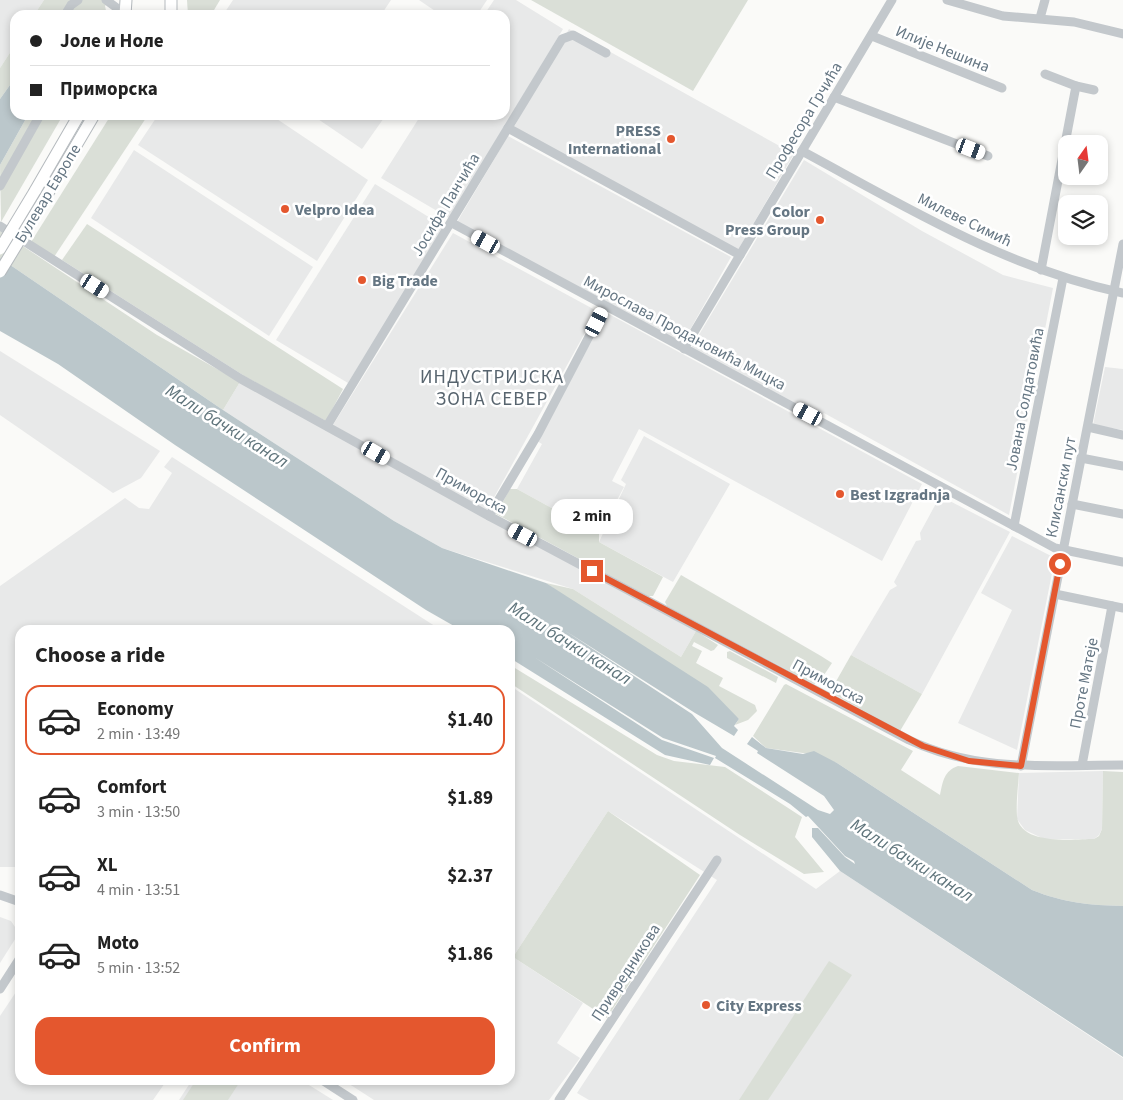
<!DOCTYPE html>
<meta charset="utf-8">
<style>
body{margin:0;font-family:"Source Sans 3",sans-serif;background:#f2f2f2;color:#222;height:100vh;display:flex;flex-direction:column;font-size:19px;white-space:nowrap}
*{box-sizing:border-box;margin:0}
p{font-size:16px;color:#767676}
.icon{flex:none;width:28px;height:28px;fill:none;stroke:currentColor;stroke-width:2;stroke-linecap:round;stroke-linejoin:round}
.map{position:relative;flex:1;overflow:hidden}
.side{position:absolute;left:15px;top:625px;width:500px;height:460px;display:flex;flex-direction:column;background:#fff;border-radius:15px;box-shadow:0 2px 8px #0003}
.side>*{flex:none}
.hud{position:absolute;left:10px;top:10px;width:500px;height:110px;border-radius:15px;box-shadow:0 2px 8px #0003;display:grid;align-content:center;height:110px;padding:0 20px;background:#fff}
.needle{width:32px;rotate:14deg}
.fabs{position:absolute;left:1058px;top:135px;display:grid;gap:10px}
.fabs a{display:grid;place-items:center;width:50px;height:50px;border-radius:10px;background:#fff;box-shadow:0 2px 8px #0003;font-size:25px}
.end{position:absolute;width:22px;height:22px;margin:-11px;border:6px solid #e4572e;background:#fff;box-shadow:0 0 0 2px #fff}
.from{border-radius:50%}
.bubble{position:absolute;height:35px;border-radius:15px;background:#fff;box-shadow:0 2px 8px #0003;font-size:16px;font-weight:700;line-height:35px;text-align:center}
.car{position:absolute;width:15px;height:30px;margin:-15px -8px;border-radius:6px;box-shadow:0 0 4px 1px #0007;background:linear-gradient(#fff 24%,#345 0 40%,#fff 0 76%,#345 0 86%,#fff 0)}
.hud b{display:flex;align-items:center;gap:18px;height:48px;font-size:19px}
.hud b+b{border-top:1px solid #e0e0e0}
.hud i{width:12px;height:12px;background:#222}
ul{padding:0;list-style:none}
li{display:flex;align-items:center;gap:15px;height:70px;margin:0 10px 8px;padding:0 10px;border:2px solid transparent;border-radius:15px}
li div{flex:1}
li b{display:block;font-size:19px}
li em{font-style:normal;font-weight:700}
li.selected{border-color:#e4572e}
li>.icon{width:45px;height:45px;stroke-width:1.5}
h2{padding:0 20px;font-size:22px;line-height:60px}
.action{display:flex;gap:10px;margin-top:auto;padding:10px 20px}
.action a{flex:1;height:58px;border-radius:15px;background:#e4572e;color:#fff;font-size:20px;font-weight:700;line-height:58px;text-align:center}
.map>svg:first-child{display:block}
.built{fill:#e8e9e9}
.green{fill:#dadfd7}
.water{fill:#bbc7cb}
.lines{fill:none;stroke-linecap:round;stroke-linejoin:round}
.major-casing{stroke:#b5babe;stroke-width:13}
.minor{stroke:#c3c8cc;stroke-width:9}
.major{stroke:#fff;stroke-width:11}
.major-bridge-casing{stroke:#b5babe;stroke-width:13;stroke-linecap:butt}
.major-bridge{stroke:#fff;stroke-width:11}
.route{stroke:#e4572e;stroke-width:6}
.poi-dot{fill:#e4572e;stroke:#fff;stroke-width:2}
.labels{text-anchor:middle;stroke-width:5;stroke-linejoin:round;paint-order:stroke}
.street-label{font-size:16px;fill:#657683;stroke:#fff}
.poi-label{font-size:16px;font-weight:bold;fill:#657683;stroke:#fff;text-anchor:start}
.water-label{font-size:18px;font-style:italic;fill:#60757c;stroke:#fff}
.quarter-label{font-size:19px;letter-spacing:1px;fill:#57646e;stroke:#fff}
</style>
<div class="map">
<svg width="1123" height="1100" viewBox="0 0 1123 1100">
<rect width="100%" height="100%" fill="#fafaf8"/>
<g class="built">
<polygon points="0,0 44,0 34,15 15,15 15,45 0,68"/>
<polygon points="233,0 391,0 381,15 223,15"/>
<polygon points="419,0 487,0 477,15 441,15"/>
<polygon points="494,0 516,0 563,29 449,218 381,178 421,115 505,115 505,15 484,15"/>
<polygon points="569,29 794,154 738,250 514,127"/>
<polygon points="158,115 271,115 368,180 317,261 138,145"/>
<polygon points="312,115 386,115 362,149"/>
<polygon points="508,136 731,257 682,344 457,222"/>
<polygon points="134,150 313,267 269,336 91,218"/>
<polygon points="804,160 922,231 1003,275 1053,288 1009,515 824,413 820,416 691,348"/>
<polygon points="375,184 445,227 348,383 276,340"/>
<polygon points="453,233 597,311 487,510 333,425"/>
<polygon points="607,313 922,484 882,561 639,429 612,481 624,487 599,534 517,489 542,444 537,441"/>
<polygon points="0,351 160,451 141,478 113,493 0,415"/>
<polygon points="1105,367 1123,369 1123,430 1093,425"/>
<polygon points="240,382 696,631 681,657 573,589 442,548 394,521 223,410"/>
<polygon points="644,436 730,484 673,582 599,542 626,484 621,480"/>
<polygon points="172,457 441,630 20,630 20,867 0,867 0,586 125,498 139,508 149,509 172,473 164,467"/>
<polygon points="940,496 1010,532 922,694 851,655 890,590 897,586 894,582 916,541 921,540 920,533"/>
<polygon points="1012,536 1055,558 1017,750 958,723 1012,610 981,593"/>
<polygon points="510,683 512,687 816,889 840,871 1123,1058 1123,1100 589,1100 577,1093 717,880 608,811 513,957 583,1003 557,1043 580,1058 549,1100 374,1100 343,1080 510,1080"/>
<polygon points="1103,771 1102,829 1099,835 1094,839 1044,839 1025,830 1017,819 1019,773"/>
<polygon points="0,917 11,921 19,933 0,963"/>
<polygon points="20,986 20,1080 167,1080 153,1100 0,1100 0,1016"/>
<polygon points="192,1080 301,1080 333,1100 179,1100"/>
</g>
<g class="green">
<polygon points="44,0 109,0 105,6 107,15 34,15"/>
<polygon points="187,0 220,0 211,15 188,15"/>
<polygon points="531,0 748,0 693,91"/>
<polygon points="15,45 15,78 0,99 0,68"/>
<polygon points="28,115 63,115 1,222 0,165"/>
<polygon points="111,115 148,115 54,257 31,242"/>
<polygon points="87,224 343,389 326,421 246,377 62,260"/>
<polygon points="0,231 157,335 240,382 223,410 0,258"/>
<polygon points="510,489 517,489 599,534 599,542 663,577 653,596 648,596 496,514"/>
<polygon points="681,575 821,656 832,663 820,681 814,684 667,606 665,602"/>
<polygon points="546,583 573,589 681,657 696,631 718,645 714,650 711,651 694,642 692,646 702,651 696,663 723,678 719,686 755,705 757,711 748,720 735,725 739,719"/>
<polygon points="730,651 778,677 776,683 727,658 727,652"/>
<polygon points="851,655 922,694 900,731 830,692"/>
<polygon points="510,665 657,755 674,761 725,767 802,817 795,837 824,872 804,874 740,835 513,685"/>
<path d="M786,684L913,751L901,770L940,795C943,781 944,771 958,766L1019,773C1018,787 1016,802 1017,816C1020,846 1074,839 1094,839L1099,836L1102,829L1103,771L1123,772V906C1088,905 1065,903 1032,890L837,763L810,754L766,748L753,736L784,685Z"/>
<polygon points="608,811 700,875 607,1018 513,957"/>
<polygon points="829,961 852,975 768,1100 739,1100"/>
<polygon points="196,1080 241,1080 228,1100 183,1100"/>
</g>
<g class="water">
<polygon points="15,78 15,115 28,115 0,165 0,99"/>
<path d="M0,258L223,410L394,521L442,548L546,583L708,687L739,719L734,726L738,730L734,736L695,713L564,630L692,714L722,748L818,810L830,814L834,810L824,796L757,753L758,751L747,744L752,737L766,748L803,754L814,751L837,763L1032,890C1065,903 1088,905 1123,906V1057L840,871L812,837V828H818L845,857L855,864L854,861L845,856L808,816L806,817L790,804L715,758L716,756L663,738L534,657L662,740L714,758L710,765L665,755L510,658V630H461L426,610L175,445L58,364L0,331Z"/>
</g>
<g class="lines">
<g class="major-casing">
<g id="major">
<polyline points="125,15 126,0"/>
<polyline points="171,15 171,0"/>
<polyline points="35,191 79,115"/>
<polyline points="45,198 94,115"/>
</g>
</g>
<g class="minor">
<polyline points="106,0 125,14"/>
<polyline points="947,0 1003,16 1074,22 1123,34"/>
<polyline points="65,15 71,5 78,0"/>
<polyline points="1040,18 1045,0"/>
<polyline points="872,36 1002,88"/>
<polyline points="1076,86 1094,90"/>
<polyline points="834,97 988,156"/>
<polyline points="508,128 740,255"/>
<path d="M802,151C906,207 1006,268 1123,293"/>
<polyline points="0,186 40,115"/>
<polyline points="452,223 1055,548 1123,562"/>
<path d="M0,226L241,379L489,516L909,740C979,773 1048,765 1123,765"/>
<polyline points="1041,270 1076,86 1045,74"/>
<polyline points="684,349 892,0"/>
<polyline points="327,426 562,39 573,35 606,53"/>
<polyline points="1088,427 1123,435"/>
<polyline points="1081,458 1123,466"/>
<polyline points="1072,504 1123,514"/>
<polyline points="489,516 538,434 605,306"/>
<polyline points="1014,526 1063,278"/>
<polyline points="1055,594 1123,608"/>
<polyline points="1082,765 1112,606"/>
<polyline points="1021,766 1123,244"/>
<polyline points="0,895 20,902"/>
<polyline points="0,989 20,958"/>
<polyline points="322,1080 353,1100"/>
<polyline points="559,1100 717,860"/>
</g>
<use href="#major" class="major"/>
<g class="major-bridge-casing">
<g id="major-bridge">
<polyline points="0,249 35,191"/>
<polyline points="0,272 45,198"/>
</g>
</g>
<use href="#major-bridge" class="major-bridge"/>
</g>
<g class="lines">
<polyline class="route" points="592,571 923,746 969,761 1021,766 1060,564"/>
</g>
<g class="poi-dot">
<circle cx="671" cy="139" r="5"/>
<circle cx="285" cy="209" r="5"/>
<circle cx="820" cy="220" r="5"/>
<circle cx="362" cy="280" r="5"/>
<circle cx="840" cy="494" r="5"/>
<circle cx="706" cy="1005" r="5"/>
</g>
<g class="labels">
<g class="street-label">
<text transform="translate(943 48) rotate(22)" y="6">Илије Нешина</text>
<text transform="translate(803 120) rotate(-59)" y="6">Професора Грчића</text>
<text transform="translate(47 193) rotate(-59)" y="6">Булевар Европе</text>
<text transform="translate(445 204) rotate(-59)" y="6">Јосифа Панчића</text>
<text transform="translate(965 219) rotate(26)" y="6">Милеве Симић</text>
<text transform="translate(685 332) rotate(28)" y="6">Мирослава Продановића Мицка</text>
<text transform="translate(1024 399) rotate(-79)" y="6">Јована Солдатовића</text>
<text transform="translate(1060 487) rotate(-79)" y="6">Клисански пут</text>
<text transform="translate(472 490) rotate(29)" y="6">Приморска</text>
<text transform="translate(829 681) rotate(28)" y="6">Приморска</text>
<text transform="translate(1083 683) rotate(-79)" y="6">Проте Матеје</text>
<text transform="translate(625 972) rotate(-57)" y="6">Привредникова</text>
</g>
<g class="poi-label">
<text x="661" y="136" text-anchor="end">PRESS<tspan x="661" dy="18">International</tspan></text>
<text x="295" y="215">Velpro Idea</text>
<text x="810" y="217" text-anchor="end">Color<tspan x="810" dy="18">Press Group</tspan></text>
<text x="372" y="286">Big Trade</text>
<text x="850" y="500">Best Izgradnja</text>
<text x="716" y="1011">City Express</text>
</g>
<g class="water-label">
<text transform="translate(227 426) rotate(32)" y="6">Мали бачки канал</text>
<text transform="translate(570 643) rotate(32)" y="6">Мали бачки канал</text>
<text transform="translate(912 860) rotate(32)" y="6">Мали бачки канал</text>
</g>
<g class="quarter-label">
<text x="492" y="383">ИНДУСТРИЈСКА<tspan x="492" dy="22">ЗОНА СЕВЕР</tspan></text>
</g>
</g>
</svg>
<div class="fabs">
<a><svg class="needle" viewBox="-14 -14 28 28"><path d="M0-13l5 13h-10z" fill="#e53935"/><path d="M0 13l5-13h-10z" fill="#767676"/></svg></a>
<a><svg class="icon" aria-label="layers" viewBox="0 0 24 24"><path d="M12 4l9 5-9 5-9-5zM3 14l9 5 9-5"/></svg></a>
</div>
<i class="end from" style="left:1060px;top:564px"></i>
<i class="end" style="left:592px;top:571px"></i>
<div class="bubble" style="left:551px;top:499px;width:82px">2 min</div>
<i class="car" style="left:971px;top:149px;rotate:111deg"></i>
<i class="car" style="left:486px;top:242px;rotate:299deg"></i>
<i class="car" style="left:95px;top:286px;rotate:122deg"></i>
<i class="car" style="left:597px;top:322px;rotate:27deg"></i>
<i class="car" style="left:808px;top:414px;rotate:298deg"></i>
<i class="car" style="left:376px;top:453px;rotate:120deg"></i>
<i class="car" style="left:523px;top:535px;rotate:298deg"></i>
<div class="hud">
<b><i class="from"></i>Јоле и Ноле</b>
<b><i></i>Приморска</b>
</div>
<section class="side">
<h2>Choose a ride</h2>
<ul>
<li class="selected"><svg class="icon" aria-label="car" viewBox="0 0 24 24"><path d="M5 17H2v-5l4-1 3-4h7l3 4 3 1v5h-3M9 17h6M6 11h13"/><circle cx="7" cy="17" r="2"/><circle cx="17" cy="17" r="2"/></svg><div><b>Economy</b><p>2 min · 13:49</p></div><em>$1.40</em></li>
<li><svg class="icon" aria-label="car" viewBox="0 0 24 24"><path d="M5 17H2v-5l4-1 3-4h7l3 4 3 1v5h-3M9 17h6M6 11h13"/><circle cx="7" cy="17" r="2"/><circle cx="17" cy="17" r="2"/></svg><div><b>Comfort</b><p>3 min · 13:50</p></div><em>$1.89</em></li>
<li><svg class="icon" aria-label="car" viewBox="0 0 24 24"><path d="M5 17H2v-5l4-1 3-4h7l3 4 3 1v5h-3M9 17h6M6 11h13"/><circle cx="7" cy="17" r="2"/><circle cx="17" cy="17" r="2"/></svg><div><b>XL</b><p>4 min · 13:51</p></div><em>$2.37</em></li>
<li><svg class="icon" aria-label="car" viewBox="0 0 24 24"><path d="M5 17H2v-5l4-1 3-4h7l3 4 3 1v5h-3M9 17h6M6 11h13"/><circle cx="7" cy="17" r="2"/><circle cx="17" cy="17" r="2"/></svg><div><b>Moto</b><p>5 min · 13:52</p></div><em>$1.86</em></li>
</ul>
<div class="action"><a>Confirm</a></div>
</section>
</div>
